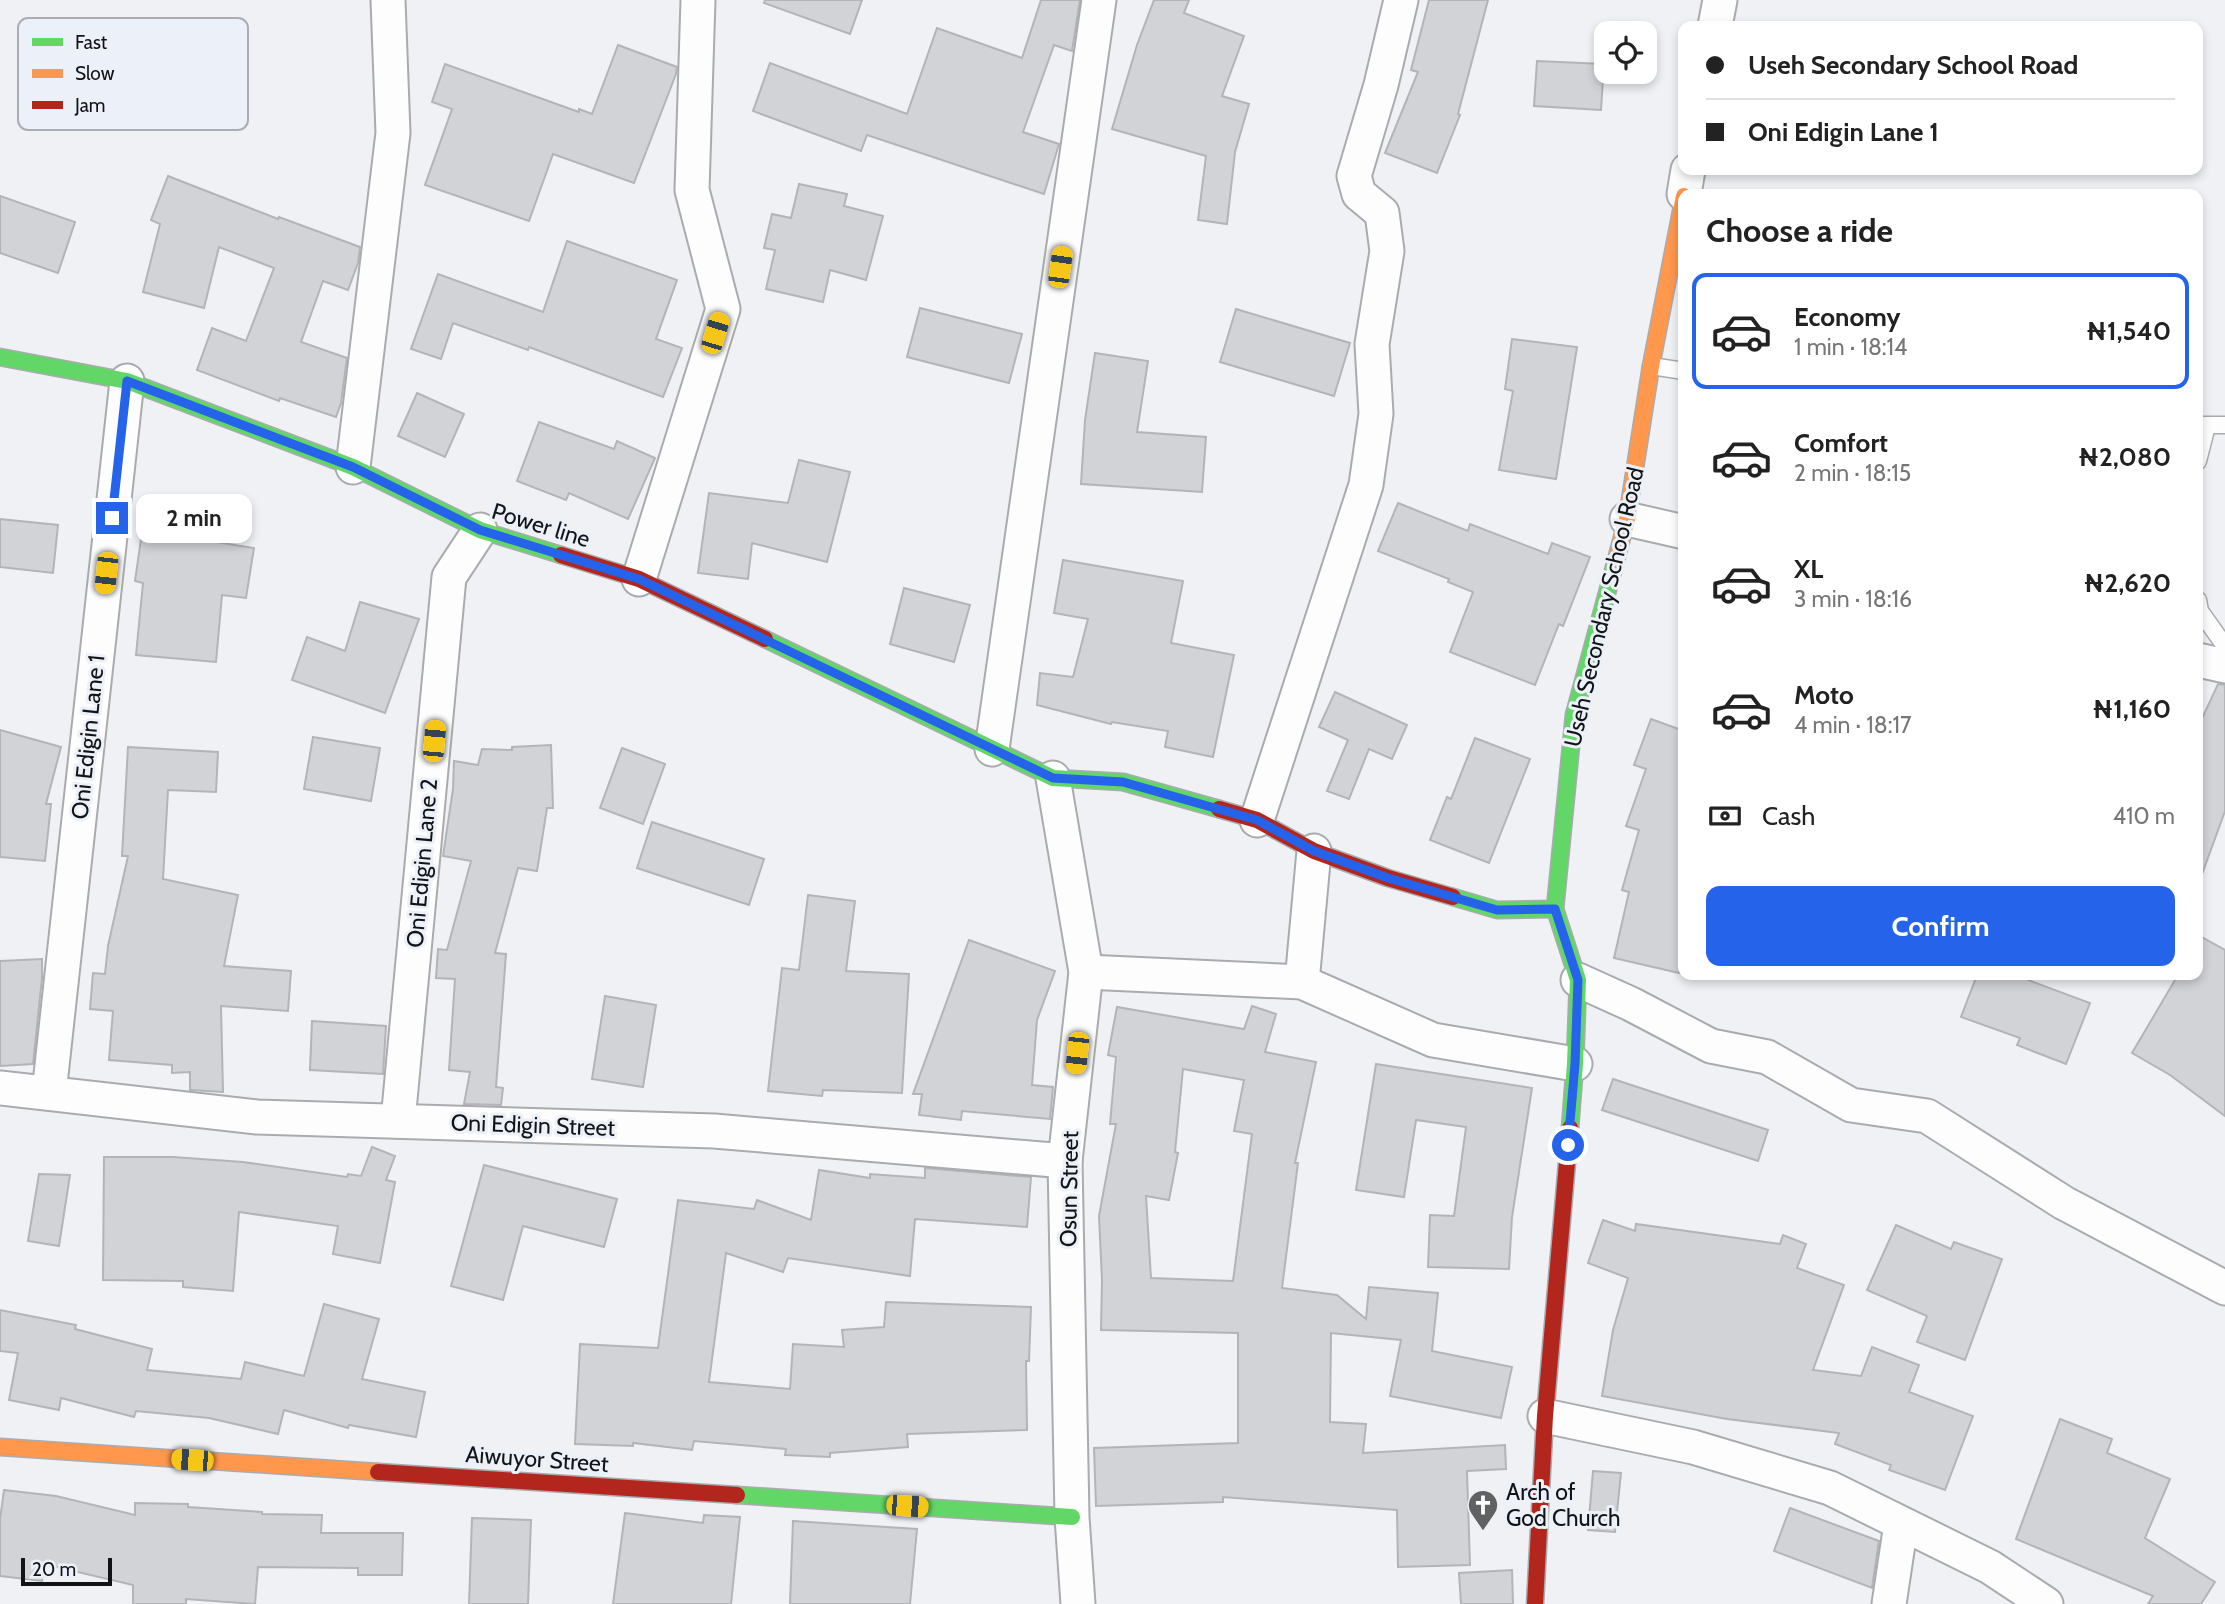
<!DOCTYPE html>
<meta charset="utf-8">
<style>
body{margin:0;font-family:Cabin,sans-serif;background:#f6f6f6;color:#222;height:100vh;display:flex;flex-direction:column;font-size:26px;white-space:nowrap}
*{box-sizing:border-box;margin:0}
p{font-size:23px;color:#767676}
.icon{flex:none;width:38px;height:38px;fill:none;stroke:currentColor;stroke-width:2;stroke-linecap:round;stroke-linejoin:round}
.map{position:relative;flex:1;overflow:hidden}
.panel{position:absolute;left:1678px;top:189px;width:525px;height:791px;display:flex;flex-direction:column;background:#fff;border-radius:14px;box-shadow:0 4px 10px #0003}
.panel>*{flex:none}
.top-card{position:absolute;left:1678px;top:21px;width:525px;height:154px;border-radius:14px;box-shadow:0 4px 10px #0003;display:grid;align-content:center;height:154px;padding:0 28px;background:#fff}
.tools{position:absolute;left:1594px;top:21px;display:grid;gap:14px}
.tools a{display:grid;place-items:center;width:63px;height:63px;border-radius:14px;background:#fff;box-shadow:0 4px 10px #0003;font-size:35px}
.scale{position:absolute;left:21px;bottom:18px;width:91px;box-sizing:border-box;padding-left:7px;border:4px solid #111315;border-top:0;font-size:19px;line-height:24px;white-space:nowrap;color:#111315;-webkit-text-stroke:5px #ecf0f8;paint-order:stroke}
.end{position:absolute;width:32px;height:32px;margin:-16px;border:9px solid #2563eb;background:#fff;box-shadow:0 0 0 4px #fff}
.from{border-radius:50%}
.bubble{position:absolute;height:49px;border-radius:14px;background:#fff;box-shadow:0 4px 10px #0003;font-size:23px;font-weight:800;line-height:49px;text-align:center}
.car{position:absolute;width:21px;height:42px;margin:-21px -10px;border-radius:9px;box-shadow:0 0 5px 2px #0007;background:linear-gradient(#f5c518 24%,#345 0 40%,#f5c518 0 76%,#345 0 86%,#f5c518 0)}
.top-card b{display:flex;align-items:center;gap:24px;height:66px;font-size:26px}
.top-card b+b{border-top:2px solid #e0e0e0}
.top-card i{width:18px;height:18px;background:#222}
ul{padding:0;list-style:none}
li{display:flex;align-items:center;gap:21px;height:116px;margin:0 14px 10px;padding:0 14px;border:4px solid transparent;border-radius:14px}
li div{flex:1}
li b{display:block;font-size:26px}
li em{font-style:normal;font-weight:800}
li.current{border-color:#2563eb}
li>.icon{width:63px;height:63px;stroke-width:1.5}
h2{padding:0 28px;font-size:32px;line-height:84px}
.pay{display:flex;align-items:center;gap:18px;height:77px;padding:0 28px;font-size:26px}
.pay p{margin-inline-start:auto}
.action{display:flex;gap:14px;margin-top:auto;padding:14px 28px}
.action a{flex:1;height:80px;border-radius:14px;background:#2563eb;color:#fff;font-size:28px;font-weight:800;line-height:80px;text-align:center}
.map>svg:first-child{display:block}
.building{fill:#d2d3d7;stroke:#b3b4b8;stroke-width:2;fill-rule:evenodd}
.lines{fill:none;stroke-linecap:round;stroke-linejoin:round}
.lane-casing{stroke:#a9abae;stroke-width:19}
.street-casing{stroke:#a9abae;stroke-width:37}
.fast-casing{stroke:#a9abae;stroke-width:19}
.slow-casing{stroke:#a9abae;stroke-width:19}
.jam-casing{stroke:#a9abae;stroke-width:19}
.lane{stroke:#fdfdfe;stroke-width:16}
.street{stroke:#fdfdfe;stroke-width:33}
.fast{stroke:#63d668;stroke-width:16}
.slow{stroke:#ff974d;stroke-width:16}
.jam{stroke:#b3261e;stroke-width:16}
.route{stroke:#2563eb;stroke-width:9}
.labels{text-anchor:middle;stroke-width:6;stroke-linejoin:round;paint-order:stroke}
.street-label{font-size:23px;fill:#111315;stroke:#ecf0f8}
.poi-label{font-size:23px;fill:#111315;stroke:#ecf0f8;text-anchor:start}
.key{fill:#ecf0f8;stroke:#aaaeb4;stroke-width:2}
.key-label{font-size:19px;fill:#111315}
</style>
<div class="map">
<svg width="2225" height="1604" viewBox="0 0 2225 1604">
<rect width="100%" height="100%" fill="#eff1f5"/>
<g class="building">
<polygon points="765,0 862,0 850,34 764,3"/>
<polygon points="1041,0 1080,0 1072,51 1054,45 1023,132 1059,144 1044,194 867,135 861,151 753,111 770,63 907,114 937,28 1022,58"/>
<polygon points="1154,0 1189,0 1184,13 1244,36 1222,96 1249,104 1235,152 1227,224 1198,220 1206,156 1112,129 1137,45"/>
<polygon points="1429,0 1488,0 1458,114 1460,115 1437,173 1385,153 1418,72 1411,70"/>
<polygon points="618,45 677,67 676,74 634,183 553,154 529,221 425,185 452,109 432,102 445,64 579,112 579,109 592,114"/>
<polygon points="1537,61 1604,64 1601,110 1534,106"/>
<polygon points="168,176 278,219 279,217 360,247 358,263 348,290 323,281 301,342 347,358 341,403 336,417 280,398 279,401 197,370 212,328 246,341 274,268 219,247 204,308 143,292 160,224 151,220"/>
<polygon points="799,184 847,194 844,206 883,216 866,280 830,270 823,302 766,289 775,250 764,248 772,214 791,218"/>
<polygon points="0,196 75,222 58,273 0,253"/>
<polygon points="567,241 677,280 656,339 682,348 663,397 529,347 528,350 453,323 441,359 411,349 438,274 543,312"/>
<polygon points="920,308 1022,334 1009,383 907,357"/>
<polygon points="1236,309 1350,343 1334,396 1220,362"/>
<polygon points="1512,339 1577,347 1556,479 1499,470 1513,391 1505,389"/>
<polygon points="1095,353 1148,361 1137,432 1206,437 1202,492 1081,484 1085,420"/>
<polygon points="417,393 464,414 445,457 398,436"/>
<polygon points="539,422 614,449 617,441 655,458 628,519 569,493 566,500 517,481"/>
<polygon points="799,460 850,472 827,562 752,543 748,579 698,573 709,493 788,503"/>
<polygon points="1398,503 1468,531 1470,524 1548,554 1552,543 1590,557 1563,626 1559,624 1535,685 1450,652 1473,592 1448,582 1449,579 1378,551"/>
<polygon points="149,513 211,522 209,541 254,548 246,598 222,595 216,662 136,655 143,583 135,581 142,532 146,533"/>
<polygon points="0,519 58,525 53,573 0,567"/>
<polygon points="1063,560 1183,581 1171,643 1234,655 1213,757 1165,747 1168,731 1112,722 1111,724 1037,705 1040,673 1073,677 1088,619 1054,613"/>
<polygon points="904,588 970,605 954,662 890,644"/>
<polygon points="360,602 419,619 385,713 292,680 307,637 345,651"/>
<polygon points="2218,684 2225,685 2225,811 2201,877 2198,876 2198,727"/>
<polygon points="1335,692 1407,725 1392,759 1369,749 1349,799 1327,791 1348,740 1319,727"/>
<polygon points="1651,719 1684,731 1684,953 1679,973 1614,958 1629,892 1622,890 1639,830 1626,826 1646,769 1634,765"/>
<polygon points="0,730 61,747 46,804 51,804 45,861 0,857"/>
<polygon points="313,737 380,748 371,801 304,789"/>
<polygon points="1475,738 1530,759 1489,863 1430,840 1447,797 1451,799"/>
<polygon points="551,745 553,808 547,808 537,871 518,868 495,953 506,954 496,1087 503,1088 501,1105 464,1104 470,1072 449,1070 455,979 436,978 438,949 447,950 471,861 443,856 453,789 454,761 478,765 482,749 512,750 512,747"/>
<polygon points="128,747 218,752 216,792 168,790 163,879 238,895 224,966 291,971 288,1011 221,1006 223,1092 190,1090 190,1072 172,1073 172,1065 109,1060 113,1011 90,1009 93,973 105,974 108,946 128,856 122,856"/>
<polygon points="622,748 665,764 643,824 600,808"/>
<polygon points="652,822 764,859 749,905 637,868"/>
<polygon points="808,895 855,901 846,971 909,974 902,1093 823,1090 822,1096 768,1091 782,968 799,970"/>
<polygon points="2198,935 2225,950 2225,1116 2170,1075 2132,1053 2178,975 2198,975"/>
<polygon points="969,940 1055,971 1037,1020 1032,1085 1053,1087 1050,1119 962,1111 961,1120 919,1115 922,1094 913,1094"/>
<polygon points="42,959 42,978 33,1064 0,1066 0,961"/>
<polygon points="1977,975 2030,975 2028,980 2090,1003 2066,1064 2017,1045 2020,1038 1961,1017"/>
<polygon points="605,996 656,1005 643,1087 592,1079"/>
<path d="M1252,1006L1276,1014L1265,1052L1316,1062L1295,1163H1298L1282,1288L1337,1295L1366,1319L1369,1287L1438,1293L1432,1351L1512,1367L1501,1418L1390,1396L1401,1340L1331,1333L1330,1422L1366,1424L1363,1453L1505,1445L1506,1469L1467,1471L1470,1565L1398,1567L1397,1510L1223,1497V1502L1096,1506L1094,1448L1238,1443V1333L1101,1330L1102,1280L1099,1216L1116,1124H1110L1116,1057L1108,1055L1117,1007L1244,1029ZM1183,1069L1244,1080L1234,1131L1252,1134L1233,1281L1151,1278L1146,1196L1169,1200L1178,1153L1175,1152Z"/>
<polygon points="312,1021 386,1026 383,1074 310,1070"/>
<polygon points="1376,1064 1532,1088 1512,1217 1509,1269 1428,1267 1430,1215 1454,1216 1466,1127 1416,1120 1404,1197 1356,1190"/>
<polygon points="1613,1079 1768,1130 1758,1161 1602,1110"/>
<polygon points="372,1147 395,1156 386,1180 395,1182 380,1263 333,1254 338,1226 239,1212 233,1291 183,1287 183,1281 103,1280 104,1157 173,1157 243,1162 347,1177 348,1174 361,1176"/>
<polygon points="484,1165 617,1199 604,1247 523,1226 503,1300 451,1286"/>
<polygon points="925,1168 1031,1177 1027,1227 915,1219 910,1276 788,1258 783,1272 726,1253 709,1382 790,1389 793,1344 844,1347 842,1330 884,1327 886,1302 1031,1307 1029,1361 1026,1361 1027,1430 907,1434 908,1447 830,1453 830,1457 785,1455 786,1449 694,1441 692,1450 633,1443 633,1446 575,1444 580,1344 658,1348 678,1200 754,1209 757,1200 811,1220 819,1170 870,1178 870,1174 925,1178"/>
<polygon points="39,1174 70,1175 59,1246 28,1241"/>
<polygon points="1603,1220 1635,1231 1636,1224 1780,1244 1783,1235 1806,1244 1797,1268 1844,1285 1813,1370 1861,1376 1872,1347 1919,1365 1909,1392 1973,1416 1945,1490 1889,1470 1891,1465 1835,1444 1839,1433 1727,1419 1602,1396 1613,1330 1628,1278 1588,1263"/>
<polygon points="1896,1225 1951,1249 1954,1242 2002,1259 1965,1360 1917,1342 1927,1316 1867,1290"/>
<polygon points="324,1304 379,1319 362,1379 425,1392 416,1437 349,1425 348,1428 284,1410 278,1434 209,1418 136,1411 134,1417 61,1398 59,1410 9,1400 18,1353 0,1351 0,1310 76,1325 75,1329 152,1349 147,1370 241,1379 245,1362 304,1376"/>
<polygon points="2060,1419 2112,1439 2107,1453 2170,1479 2145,1538 2215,1582 2201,1604 2148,1604 2153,1596 2016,1539"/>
<polygon points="1593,1471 1621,1473 1615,1532 1588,1530"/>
<polygon points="4,1490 56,1496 135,1515 135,1503 188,1504 188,1507 262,1512 262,1514 322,1515 321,1533 403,1533 402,1575 358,1575 358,1568 258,1567 255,1604 186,1599 186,1604 133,1604 133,1585 44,1564 42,1581 0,1576 0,1519"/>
<polygon points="1790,1508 1879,1541 1872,1588 1774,1551"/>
<polygon points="625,1513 703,1523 704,1515 740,1517 731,1604 613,1604"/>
<polygon points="472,1518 531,1520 528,1604 469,1604"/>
<polygon points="793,1521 917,1529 910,1604 790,1604"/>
<polygon points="1512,1570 1513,1604 1461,1604 1459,1573"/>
</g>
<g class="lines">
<g class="lane-casing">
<g id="lane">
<polyline points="1651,366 1684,371"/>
<polyline points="2198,425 2225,425"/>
<polyline points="2198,461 2207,426"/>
<polyline points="2198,600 2200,611 2225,646"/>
</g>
</g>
<g class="street-casing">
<g id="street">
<polyline points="1715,26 1720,0"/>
<polyline points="1684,194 1688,170"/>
<polyline points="353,467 393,133 388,0"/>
<polyline points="1627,519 1684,532"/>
<polyline points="639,579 723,309 692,190 698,0"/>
<polyline points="2198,660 2225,666"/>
<polyline points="992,749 1099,0"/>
<polyline points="1053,778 1086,972 1065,1161 1072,1517 1078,1604"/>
<polyline points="1257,820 1366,485 1376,414 1372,344 1387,251 1382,213 1359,194 1354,176 1381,85 1401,0"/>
<polyline points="1086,972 1302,982 1433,1040 1575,1064"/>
<polyline points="1578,980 1631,1004 1711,1046 1767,1057 1851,1105 1927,1116 2064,1203 2225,1288"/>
<polyline points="1302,982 1314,851"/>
<polyline points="0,1088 257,1117 714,1131 1065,1161"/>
<polyline points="49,1093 127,381"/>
<polyline points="398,1121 449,577 480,530"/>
<polyline points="1545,1416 1693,1447 1830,1488 1990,1567 2046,1604"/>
<polyline points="1889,1604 1901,1524"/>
</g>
</g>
<g class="fast-casing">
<g id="fast">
<polyline points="0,357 127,381 353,467 480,530 561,555"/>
<polyline points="765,639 1053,778 1123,782 1219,809"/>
<polyline points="1453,897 1497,910 1555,909"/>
<polyline points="1570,1128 1575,1064 1578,980 1555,909 1574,715 1616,560"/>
<polyline points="737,1495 1072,1517"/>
</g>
</g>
<g class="slow-casing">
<g id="slow">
<polyline points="1616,560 1627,519 1651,366 1684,196"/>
<polyline points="0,1447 378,1472"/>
</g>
</g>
<g class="jam-casing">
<g id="jam">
<polyline points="561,555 639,579 765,639"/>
<polyline points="1219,809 1257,820 1314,851 1388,878 1453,897"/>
<polyline points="378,1472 737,1495"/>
<polyline points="1535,1604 1545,1416 1570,1128"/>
</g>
</g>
<use href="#lane" class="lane"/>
<use href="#street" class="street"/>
<use href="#fast" class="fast"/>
<use href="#slow" class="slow"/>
<use href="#jam" class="jam"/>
</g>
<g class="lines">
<polyline class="route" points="112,518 127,381 353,467 480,530 639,579 1053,778 1123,782 1257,820 1314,851 1388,878 1497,910 1555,909 1578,980 1575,1064 1568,1145"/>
</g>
<defs>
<g id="church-pin" transform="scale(1.575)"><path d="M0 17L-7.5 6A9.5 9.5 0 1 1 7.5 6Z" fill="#5f6163" stroke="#ecf0f8"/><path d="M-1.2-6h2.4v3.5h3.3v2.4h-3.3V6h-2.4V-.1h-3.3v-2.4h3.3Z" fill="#fff"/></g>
</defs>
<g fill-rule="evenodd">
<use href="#church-pin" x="1483" y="1505"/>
</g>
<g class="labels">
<g class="street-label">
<text transform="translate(541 525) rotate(17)" y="8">Power line</text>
<text transform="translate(1604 607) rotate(-77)" y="8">Useh Secondary School Road</text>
<text transform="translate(88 737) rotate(-84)" y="8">Oni Edigin Lane 1</text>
<text transform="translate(422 863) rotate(-85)" y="8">Oni Edigin Lane 2</text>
<text transform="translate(533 1125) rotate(2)" y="8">Oni Edigin Street</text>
<text transform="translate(1069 1189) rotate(-89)" y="8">Osun Street</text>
<text transform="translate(537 1459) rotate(4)" y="8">Aiwuyor Street</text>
</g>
<g class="poi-label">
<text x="1506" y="1500">Arch of<tspan x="1506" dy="26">God Church</tspan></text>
</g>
</g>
<rect x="18" y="18" width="230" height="112" rx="10" class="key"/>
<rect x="32" y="38" width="31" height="8" fill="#63d668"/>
<rect x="32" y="69" width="31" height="9" fill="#ff974d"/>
<rect x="32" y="101" width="31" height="8" fill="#b3261e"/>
<g class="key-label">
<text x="75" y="49">Fast</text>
<text x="75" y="80">Slow</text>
<text x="75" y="112">Jam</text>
</g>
</svg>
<div class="tools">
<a><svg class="icon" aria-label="locate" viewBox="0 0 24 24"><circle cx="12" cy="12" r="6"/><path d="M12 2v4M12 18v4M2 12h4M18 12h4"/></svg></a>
</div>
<div class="scale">20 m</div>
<i class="end from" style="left:1568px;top:1145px"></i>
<i class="end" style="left:112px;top:518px"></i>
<div class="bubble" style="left:136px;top:494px;width:116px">2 min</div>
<i class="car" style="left:1060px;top:267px;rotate:8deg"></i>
<i class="car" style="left:715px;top:333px;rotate:17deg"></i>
<i class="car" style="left:106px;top:573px;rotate:186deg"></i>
<i class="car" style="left:434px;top:741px;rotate:5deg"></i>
<i class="car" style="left:1077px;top:1053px;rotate:186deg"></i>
<i class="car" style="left:192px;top:1460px;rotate:274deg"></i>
<i class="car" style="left:907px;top:1506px;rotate:94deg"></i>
<div class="top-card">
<b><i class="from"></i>Useh Secondary School Road</b>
<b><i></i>Oni Edigin Lane 1</b>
</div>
<section class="panel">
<h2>Choose a ride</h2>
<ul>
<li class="current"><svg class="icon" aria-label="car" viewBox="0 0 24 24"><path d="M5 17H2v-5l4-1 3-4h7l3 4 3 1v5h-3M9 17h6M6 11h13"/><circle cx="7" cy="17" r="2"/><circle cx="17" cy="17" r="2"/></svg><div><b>Economy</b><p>1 min · 18:14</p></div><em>₦1,540</em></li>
<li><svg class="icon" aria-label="car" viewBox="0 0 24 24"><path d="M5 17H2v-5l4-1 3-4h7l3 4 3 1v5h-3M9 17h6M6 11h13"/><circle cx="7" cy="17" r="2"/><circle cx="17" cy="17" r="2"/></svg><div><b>Comfort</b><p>2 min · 18:15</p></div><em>₦2,080</em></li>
<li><svg class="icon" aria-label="car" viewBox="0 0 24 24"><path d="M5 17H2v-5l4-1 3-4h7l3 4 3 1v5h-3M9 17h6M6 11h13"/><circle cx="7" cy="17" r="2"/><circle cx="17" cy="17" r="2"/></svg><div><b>XL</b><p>3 min · 18:16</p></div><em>₦2,620</em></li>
<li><svg class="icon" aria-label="car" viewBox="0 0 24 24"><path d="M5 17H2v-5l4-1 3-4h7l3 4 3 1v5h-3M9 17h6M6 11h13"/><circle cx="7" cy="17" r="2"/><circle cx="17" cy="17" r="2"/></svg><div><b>Moto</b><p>4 min · 18:17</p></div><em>₦1,160</em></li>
</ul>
<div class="pay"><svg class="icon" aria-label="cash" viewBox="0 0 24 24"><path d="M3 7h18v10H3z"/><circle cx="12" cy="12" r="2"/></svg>Cash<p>410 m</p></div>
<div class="action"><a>Confirm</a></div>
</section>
</div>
